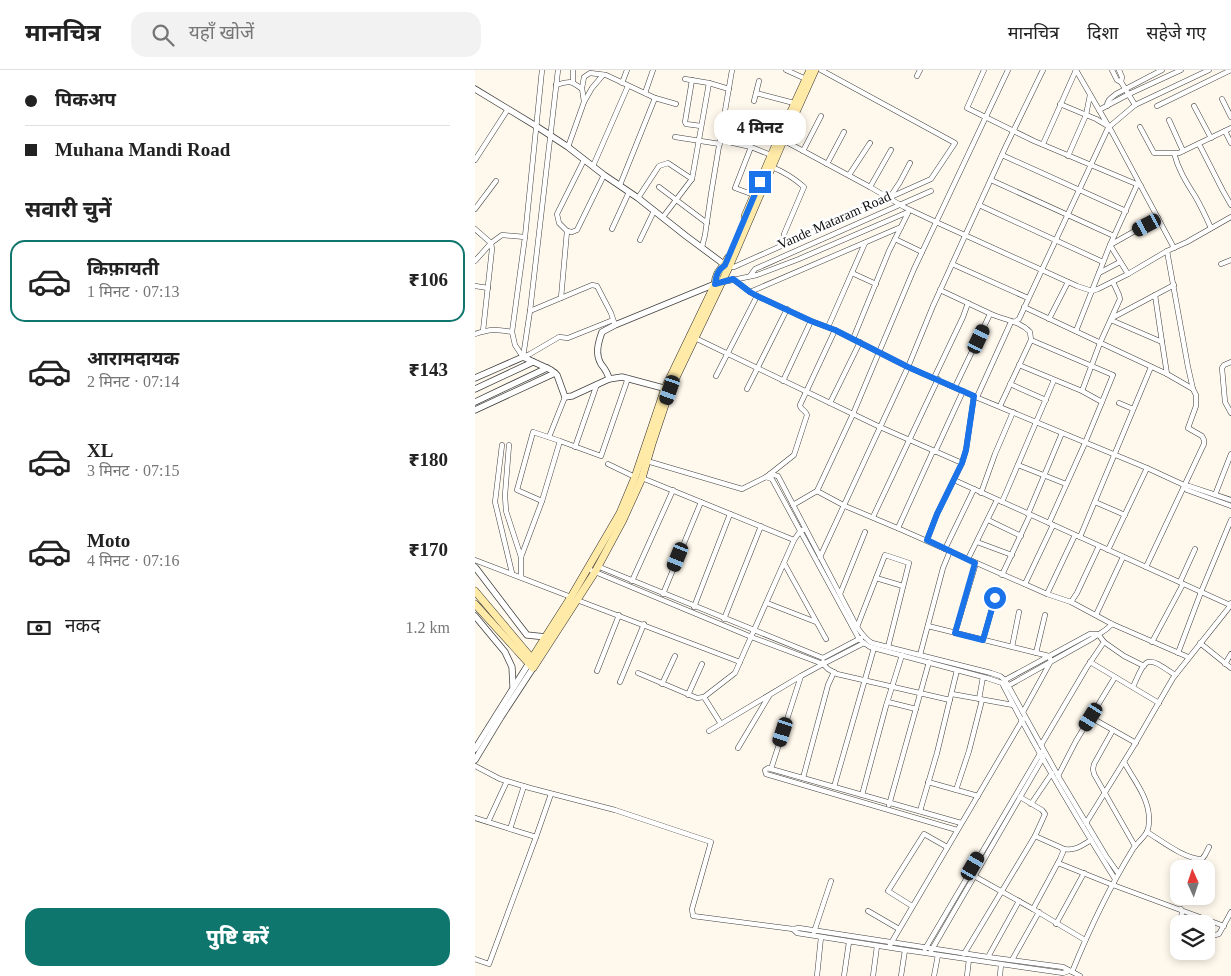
<!DOCTYPE html>
<html lang="hi">
<meta charset="utf-8">
<style>
body{margin:0;font-family:"Times New Roman","Noto Sans Devanagari",serif;background:#f2f2f2;color:#222;height:100vh;display:flex;flex-direction:column;font-size:19px;white-space:nowrap}
*{box-sizing:border-box;margin:0}
p{font-size:16px;color:#767676}
.icon{flex:none;width:28px;height:28px;fill:none;stroke:currentColor;stroke-width:2;stroke-linecap:round;stroke-linejoin:round}
.map{position:relative;flex:1;overflow:hidden}
.side{display:flex;flex-direction:column;background:#fff;width:475px}
.side>*{flex:none}
.top-card{display:grid;align-content:center;height:110px;padding:0 25px;background:#fff}
.needle{width:32px;rotate:357deg}
.controls{position:absolute;left:695px;top:790px;display:grid;gap:10px}
.controls a{display:grid;place-items:center;width:45px;height:45px;border-radius:10px;background:#fff;box-shadow:0 2px 8px #0003;font-size:25px}
.end{position:absolute;width:22px;height:22px;margin:-11px;border:6px solid #1a73e8;background:#fff;box-shadow:0 0 0 2px #fff}
.from{border-radius:50%}
.bubble{position:absolute;height:35px;border-radius:15px;background:#fff;box-shadow:0 2px 8px #0003;font-size:16px;font-weight:800;line-height:35px;text-align:center}
.car{position:absolute;width:15px;height:30px;margin:-15px -8px;border-radius:6px;box-shadow:0 0 4px 1px #0007;background:linear-gradient(#222 24%,#8ab4d8 0 40%,#222 0 76%,#8ab4d8 0 86%,#222 0)}
.top-card b{display:flex;align-items:center;gap:18px;height:48px;font-size:19px}
.top-card b+b{border-top:1px solid #e0e0e0}
.top-card i{width:12px;height:12px;background:#222}
ul{padding:0;list-style:none}
li{display:flex;align-items:center;gap:15px;height:82px;margin:0 10px 8px;padding:0 15px;border:2px solid transparent;border-radius:15px}
li div{flex:1}
li b{display:block;font-size:19px}
li em{font-style:normal;font-weight:800}
li.current{border-color:#0f766e}
li>.icon{width:45px;height:45px;stroke-width:1.5}
h2{padding:0 25px;font-size:22px;line-height:60px}
.pay{display:flex;align-items:center;gap:12px;height:55px;padding:0 25px;font-size:19px}
.pay p{margin-inline-start:auto}
.button{display:flex;gap:10px;margin-top:auto;padding:10px 25px}
.button a{flex:1;height:58px;border-radius:15px;background:#0f766e;color:#fff;font-size:20px;font-weight:800;line-height:58px;text-align:center}
header{display:flex;align-items:center;gap:30px;box-sizing:border-box;height:70px;padding:0 25px;background:#fff;border-bottom:1px solid #e0e0e0}
header strong{font-size:24px}
nav{display:flex;gap:28px;margin-inline-start:auto;font-size:18px}
.search{width:350px;height:45px;background:#f2f2f2;display:flex;align-items:center;gap:12px;box-sizing:border-box;padding:0 18px;border-radius:15px;color:#767676;font-size:19px}
main{display:flex;flex:1;min-height:0}
.map>svg:first-child{display:block}
.lines{fill:none;stroke-linecap:round;stroke-linejoin:round}
.minor-casing{stroke:#404040;stroke-width:5.5}
.tertiary-casing{stroke:#404040;stroke-width:7}
.secondary-casing{stroke:#2f2f2f;stroke-width:8}
.minor{stroke:#fff;stroke-width:4.5}
.tertiary{stroke:#fff;stroke-width:5.5}
.secondary{stroke:#ffeaa8;stroke-width:7}
.route{stroke:#1a73e8;stroke-width:6}
.labels{text-anchor:middle;stroke-width:5;stroke-linejoin:round;paint-order:stroke}
.street-label{font-size:14px;fill:#0d0d0d;stroke:#fff}
</style>
<header>
<strong>मानचित्र</strong>
<div class="search"><svg class="icon" aria-label="search" viewBox="0 0 24 24"><circle cx="10" cy="10" r="6"/><path d="M15 15l6 6"/></svg>यहाँ खोजें</div>
<nav><a>मानचित्र</a><a>दिशा</a><a>सहेजे गए</a></nav>
</header>
<main>
<section class="side">
<div class="top-card">
<b><i class="from"></i>पिकअप</b>
<b><i></i>Muhana Mandi Road</b>
</div>
<h2>सवारी चुनें</h2>
<ul>
<li class="current"><svg class="icon" aria-label="car" viewBox="0 0 24 24"><path d="M5 17H2v-5l4-1 3-4h7l3 4 3 1v5h-3M9 17h6M6 11h13"/><circle cx="7" cy="17" r="2"/><circle cx="17" cy="17" r="2"/></svg><div><b>किफ़ायती</b><p>1 मिनट · 07:13</p></div><em>₹106</em></li>
<li><svg class="icon" aria-label="car" viewBox="0 0 24 24"><path d="M5 17H2v-5l4-1 3-4h7l3 4 3 1v5h-3M9 17h6M6 11h13"/><circle cx="7" cy="17" r="2"/><circle cx="17" cy="17" r="2"/></svg><div><b>आरामदायक</b><p>2 मिनट · 07:14</p></div><em>₹143</em></li>
<li><svg class="icon" aria-label="car" viewBox="0 0 24 24"><path d="M5 17H2v-5l4-1 3-4h7l3 4 3 1v5h-3M9 17h6M6 11h13"/><circle cx="7" cy="17" r="2"/><circle cx="17" cy="17" r="2"/></svg><div><b>XL</b><p>3 मिनट · 07:15</p></div><em>₹180</em></li>
<li><svg class="icon" aria-label="car" viewBox="0 0 24 24"><path d="M5 17H2v-5l4-1 3-4h7l3 4 3 1v5h-3M9 17h6M6 11h13"/><circle cx="7" cy="17" r="2"/><circle cx="17" cy="17" r="2"/></svg><div><b>Moto</b><p>4 मिनट · 07:16</p></div><em>₹170</em></li>
</ul>
<div class="pay"><svg class="icon" aria-label="cash" viewBox="0 0 24 24"><path d="M3 7h18v10H3z"/><circle cx="12" cy="12" r="2"/></svg>नकद<p>1.2 km</p></div>
<div class="button"><a>पुष्टि करें</a></div>
</section>
<div class="map">
<svg width="756" height="906" viewBox="0 0 756 906">
<rect width="100%" height="100%" fill="#fff9ed"/>
<g class="lines">
<g class="minor-casing">
<g id="minor">
<polyline points="257,0 245,70 276,77 296,85"/>
<polyline points="311,0 331,9"/>
<polyline points="509,0 492,38 559,71 666,116"/>
<polyline points="533,0 439,199 378,344 342,421 370,436 427,460 572,524 596,532 637,554 713,587"/>
<polyline points="601,0 638,64 699,178"/>
<polyline points="637,0 642,10 646,12"/>
<polyline points="644,0 647,7 646,12 660,35"/>
<polyline points="442,6 445,0"/>
<polyline points="210,9 234,13 254,19"/>
<polyline points="217,10 210,52 211,54 226,56"/>
<polyline points="284,11 281,23 319,33"/>
<polyline points="98,12 98,0"/>
<polyline points="147,13 152,0"/>
<path d="M81,15C95,11 95,10 107,19"/>
<polyline points="170,23 178,0"/>
<polyline points="747,29 756,47"/>
<polyline points="279,31 281,23"/>
<polyline points="109,32 117,18 128,5"/>
<polyline points="585,34 621,49 633,56"/>
<path d="M632,36C632,30 636,28 641,24L687,0"/>
<polyline points="682,36 756,0"/>
<polyline points="719,36 736,68"/>
<polyline points="624,40 654,24 706,0"/>
<polyline points="249,47 272,49 307,60"/>
<polyline points="694,50 708,81"/>
<polyline points="634,57 660,35 734,0"/>
<polyline points="665,57 679,83 704,83 756,58"/>
<polyline points="750,61 756,73"/>
<polyline points="200,67 245,74"/>
<polyline points="306,69 395,117 429,137 461,152 602,216 617,221 623,219 653,204 692,181 712,172 756,147"/>
<polyline points="568,74 601,0"/>
<polyline points="724,74 748,121 756,135"/>
<polyline points="93,77 109,32 107,18 109,7 115,3 131,5 180,28 201,34"/>
<polyline points="276,77 260,118 279,125"/>
<polyline points="328,81 346,46"/>
<path d="M699,83C703,99 711,112 720,126C726,136 731,147 736,158"/>
<polyline points="527,85 651,141"/>
<polyline points="593,86 611,45 615,25"/>
<polyline points="0,90 33,39"/>
<polyline points="352,94 369,62"/>
<polyline points="118,96 153,16"/>
<path d="M297,97C309,102 319,108 329,117L309,164L311,174"/>
<polyline points="374,105 395,73"/>
<polyline points="516,110 639,166"/>
<polyline points="145,115 180,28"/>
<polyline points="184,117 232,153"/>
<polyline points="395,117 416,80"/>
<polyline points="415,127 425,112 435,93"/>
<polyline points="163,128 184,96 193,93 217,109"/>
<polyline points="504,135 628,192"/>
<polyline points="0,139 21,111"/>
<polyline points="188,147 217,109 234,13"/>
<polyline points="0,159 16,173 17,179 8,261"/>
<polyline points="137,159 154,122"/>
<polyline points="92,161 84,153 82,144 109,90"/>
<polyline points="50,167 67,0"/>
<polyline points="420,169 447,182"/>
<polyline points="165,170 179,141"/>
<polyline points="227,177 230,165 236,124 245,70"/>
<polyline points="0,191 16,173 27,165 50,167 37,262"/>
<polyline points="477,194 553,228"/>
<polyline points="746,194 756,190"/>
<polyline points="253,196 259,197 456,109 480,73 346,0"/>
<polyline points="377,203 401,214"/>
<polyline points="624,203 645,192"/>
<polyline points="653,204 635,175 683,148"/>
<polyline points="275,206 280,199 456,121"/>
<polyline points="258,209 275,222 282,226 336,251 360,260 433,297 503,328 672,398 709,415 714,416 756,430"/>
<polyline points="248,212 282,205 324,189 433,142"/>
<polyline points="0,216 13,218"/>
<path d="M465,220C482,228 499,236 516,244C529,250 545,251 555,262L556,270L525,336"/>
<polyline points="275,222 426,157"/>
<polyline points="680,225 687,272"/>
<polyline points="86,228 92,161 97,162 102,160 129,105"/>
<polyline points="549,237 692,304 718,319"/>
<polyline points="55,241 117,215 122,216 136,243 140,255"/>
<polyline points="637,248 699,215"/>
<polyline points="574,249 593,212"/>
<polyline points="636,250 687,272 692,304"/>
<polyline points="539,252 544,249 634,56"/>
<polyline points="353,257 390,173"/>
<polyline points="601,261 635,175 662,115"/>
<path d="M0,264C15,259 22,259 37,262L40,275L48,287"/>
<polyline points="220,268 405,357 487,393"/>
<polyline points="378,269 414,181 433,143"/>
<polyline points="556,270 638,305 627,332"/>
<polyline points="48,287 55,241 83,0"/>
<polyline points="48,287 55,284 84,267 93,268 138,250"/>
<polyline points="756,292 749,295 747,298 750,332 756,343"/>
<polyline points="544,295 607,321 627,332 610,373 574,453"/>
<polyline points="241,306 282,226"/>
<polyline points="459,308 488,247 493,233"/>
<polyline points="308,311 336,251"/>
<polyline points="535,314 571,330"/>
<polyline points="480,317 515,244"/>
<polyline points="272,319 312,239"/>
<polyline points="607,321 625,273 645,229 644,225 638,212"/>
<polyline points="502,327 536,252"/>
<polyline points="355,333 385,272"/>
<polyline points="644,333 658,339"/>
<polyline points="74,367 90,327"/>
<polyline points="27,375 20,432 37,503"/>
<polyline points="34,375 30,425 31,441 46,487"/>
<polyline points="100,377 122,314"/>
<polyline points="460,382 488,321"/>
<path d="M172,391L267,419L291,407L295,404L303,406L382,557C387,564 390,569 397,573L516,603L525,606L530,610L586,711L631,786L643,803"/>
<polyline points="133,394 160,407"/>
<polyline points="543,395 591,414"/>
<path d="M295,404L319,385L332,345C331,340 325,340 325,335L360,260"/>
<path d="M291,407L297,409L384,569L389,573L395,577L512,608L527,613C561,680 600,745 640,809"/>
<polyline points="167,408 319,470"/>
<polyline points="479,410 755,535 756,533"/>
<polyline points="709,415 712,420 756,436"/>
<polyline points="506,423 520,384 538,342"/>
<polyline points="740,425 756,384"/>
<polyline points="67,431 42,420 58,362 85,371"/>
<polyline points="527,432 579,310"/>
<polyline points="620,432 650,445"/>
<polyline points="318,435 342,421"/>
<polyline points="553,444 587,363"/>
<polyline points="398,447 463,309"/>
<polyline points="513,450 546,466"/>
<polyline points="423,458 458,381"/>
<polyline points="605,467 676,297"/>
<polyline points="452,470 462,444 487,393 491,380 499,326"/>
<polyline points="502,472 537,485"/>
<polyline points="470,479 499,419"/>
<polyline points="633,480 672,398"/>
<polyline points="345,487 433,297 458,236 531,76 568,0"/>
<polyline points="493,489 522,430"/>
<polyline points="0,490 96,527"/>
<polyline points="309,493 351,569"/>
<polyline points="122,496 348,588 386,568"/>
<polyline points="671,497 729,374 729,370 727,366 713,358 721,336 721,325 718,319 713,297 692,181"/>
<polyline points="113,499 279,568 348,594 389,573"/>
<polyline points="527,505 555,445"/>
<polyline points="46,507 46,487 67,431 85,371 126,386 153,308"/>
<polyline points="401,508 428,516"/>
<polyline points="157,511 198,420"/>
<polyline points="705,512 720,479"/>
<polyline points="550,514 578,455"/>
<polyline points="188,524 226,432"/>
<polyline points="365,524 390,462"/>
<polyline points="572,524 600,465"/>
<polyline points="102,530 265,592"/>
<polyline points="596,532 602,523 624,476"/>
<polyline points="292,533 341,552"/>
<polyline points="219,537 255,444"/>
<polyline points="621,545 648,487"/>
<polyline points="249,549 286,456"/>
<polyline points="453,556 574,586 576,591 548,642"/>
<polyline points="382,557 410,485 434,493 413,577"/>
<polyline points="480,563 501,493"/>
<polyline points="508,570 520,528"/>
<polyline points="629,572 649,586 669,596"/>
<polyline points="677,572 708,514"/>
<polyline points="725,573 756,598"/>
<polyline points="537,577 544,542"/>
<polyline points="561,583 570,545"/>
<polyline points="703,583 726,522 756,450"/>
<polyline points="445,585 468,498 475,481"/>
<polyline points="615,592 684,633"/>
<polyline points="348,594 353,599 362,604 475,630"/>
<polyline points="750,594 756,584"/>
<polyline points="122,601 144,545"/>
<polyline points="163,603 222,628 229,627 260,603 319,470 326,460 328,460"/>
<polyline points="530,610 615,564 623,564 629,572 612,597 566,675"/>
<polyline points="145,612 169,554"/>
<polyline points="187,614 200,586"/>
<path d="M531,617L618,568C626,562 630,562 637,554"/>
<path d="M658,617C672,585 672,586 700,605"/>
<polyline points="477,624 538,635"/>
<polyline points="213,625 227,594"/>
<polyline points="229,627 246,654"/>
<polyline points="504,629 508,607"/>
<polyline points="413,632 441,639"/>
<polyline points="615,647 661,673"/>
<polyline points="638,660 619,694 618,699 619,704 660,776"/>
<polyline points="234,661 326,606"/>
<polyline points="263,678 294,626"/>
<polyline points="0,696 25,709 55,718 140,740 236,772 217,839 218,846 318,859 324,858 513,887 588,897 605,906"/>
<polyline points="296,699 326,606 348,594 348,592"/>
<polyline points="583,706 601,671 640,607"/>
<polyline points="328,708 353,615 359,602"/>
<polyline points="453,712 503,726"/>
<polyline points="359,717 399,578"/>
<polyline points="481,720 494,681 507,630"/>
<polyline points="387,725 411,636 427,585"/>
<polyline points="545,727 567,740 570,744 560,766 587,778 588,782 585,789 558,839"/>
<polyline points="556,734 577,703"/>
<polyline points="414,735 454,592"/>
<polyline points="445,741 462,683 482,600"/>
<polyline points="0,748 61,767 76,724"/>
<polyline points="13,752 32,711"/>
<polyline points="611,753 658,677 698,608 756,535"/>
<polyline points="35,759 49,716"/>
<polyline points="482,760 291,704 290,700 293,698 296,699 486,753"/>
<path d="M672,762C687,771 709,789 727,789L730,785L734,777"/>
<path d="M588,779C600,781 606,776 616,770"/>
<polyline points="583,793 638,815 749,856"/>
<polyline points="499,806 558,839 610,870"/>
<polyline points="437,836 413,821 449,764 472,777"/>
<polyline points="706,839 707,842 706,849 709,852 713,854"/>
<polyline points="393,841 424,859"/>
<polyline points="581,854 609,803"/>
<polyline points="318,859 322,863 430,880 588,903 594,901"/>
<polyline points="731,861 740,865 744,864 756,842"/>
<polyline points="339,862 356,811"/>
<polyline points="415,875 548,649"/>
<polyline points="450,879 566,682"/>
<polyline points="456,881 569,686"/>
<polyline points="489,884 560,766"/>
<polyline points="513,887 544,831"/>
<polyline points="0,889 14,894 61,767"/>
<polyline points="537,890 564,842"/>
<path d="M597,902C614,860 634,818 658,779C667,766 675,766 674,747C673,726 658,709 649,692"/>
<polyline points="342,906 346,867"/>
<polyline points="369,906 374,872"/>
<polyline points="398,906 402,876"/>
<polyline points="426,906 430,880"/>
<polyline points="459,906 463,885"/>
<polyline points="492,906 494,889"/>
<polyline points="525,906 526,894"/>
</g>
</g>
<g class="tertiary-casing">
<g id="tertiary">
<polyline points="0,19 61,56 93,77 129,105 163,128 211,166 250,195"/>
<polyline points="0,308 48,287 76,300 82,305 90,327 97,326 134,309 147,307 192,319"/>
<path d="M134,309C133,303 130,299 126,294C120,284 123,273 127,262L140,255L240,214"/>
<polyline points="0,319 58,292"/>
<polyline points="0,332 72,298"/>
<polyline points="0,340 80,303"/>
<polyline points="0,497 52,565 71,567"/>
<polyline points="0,546 30,582 37,597 38,616"/>
<polyline points="0,679 54,593"/>
<polyline points="0,690 26,647 58,598"/>
</g>
</g>
<g class="secondary-casing">
<g id="secondary">
<polyline points="270,146 302,72 335,0"/>
<polyline points="0,521 59,591"/>
<polyline points="0,534 58,598 120,502 148,450 167,408 177,374 195,320 254,197 308,71 340,0"/>
<path d="M54,593L96,527L145,443L160,407L190,318L240,214C241,200 248,199 253,188"/>
</g>
</g>
<use href="#minor" class="minor"/>
<use href="#tertiary" class="tertiary"/>
<use href="#secondary" class="secondary"/>
</g>
<g class="lines">
<path class="route" d="M285,112L250,195C243,200 241,205 240,214L258,209L275,222L282,226L336,251L360,260L433,297L499,326L491,380L487,393L462,444L452,470L500,493L480,563L508,570L520,528"/>
</g>
<g class="labels">
<g class="street-label">
<text transform="translate(359 150) rotate(-24)" y="5">Vande Mataram Road</text>
</g>
</g>
</svg>
<div class="controls">
<a><svg class="needle" viewBox="-14 -14 28 28"><path d="M0-13l5 13h-10z" fill="#e53935"/><path d="M0 13l5-13h-10z" fill="#767676"/></svg></a>
<a><svg class="icon" aria-label="layers" viewBox="0 0 24 24"><path d="M12 4l9 5-9 5-9-5zM3 14l9 5 9-5"/></svg></a>
</div>
<i class="end from" style="left:520px;top:528px"></i>
<i class="end" style="left:285px;top:112px"></i>
<div class="bubble" style="left:239px;top:40px;width:92px">4 मिनट</div>
<i class="car" style="left:672px;top:155px;rotate:242deg"></i>
<i class="car" style="left:504px;top:269px;rotate:25deg"></i>
<i class="car" style="left:195px;top:320px;rotate:199deg"></i>
<i class="car" style="left:203px;top:487px;rotate:202deg"></i>
<i class="car" style="left:616px;top:647px;rotate:212deg"></i>
<i class="car" style="left:308px;top:662px;rotate:198deg"></i>
<i class="car" style="left:498px;top:796px;rotate:30deg"></i>
</div>
</main>
